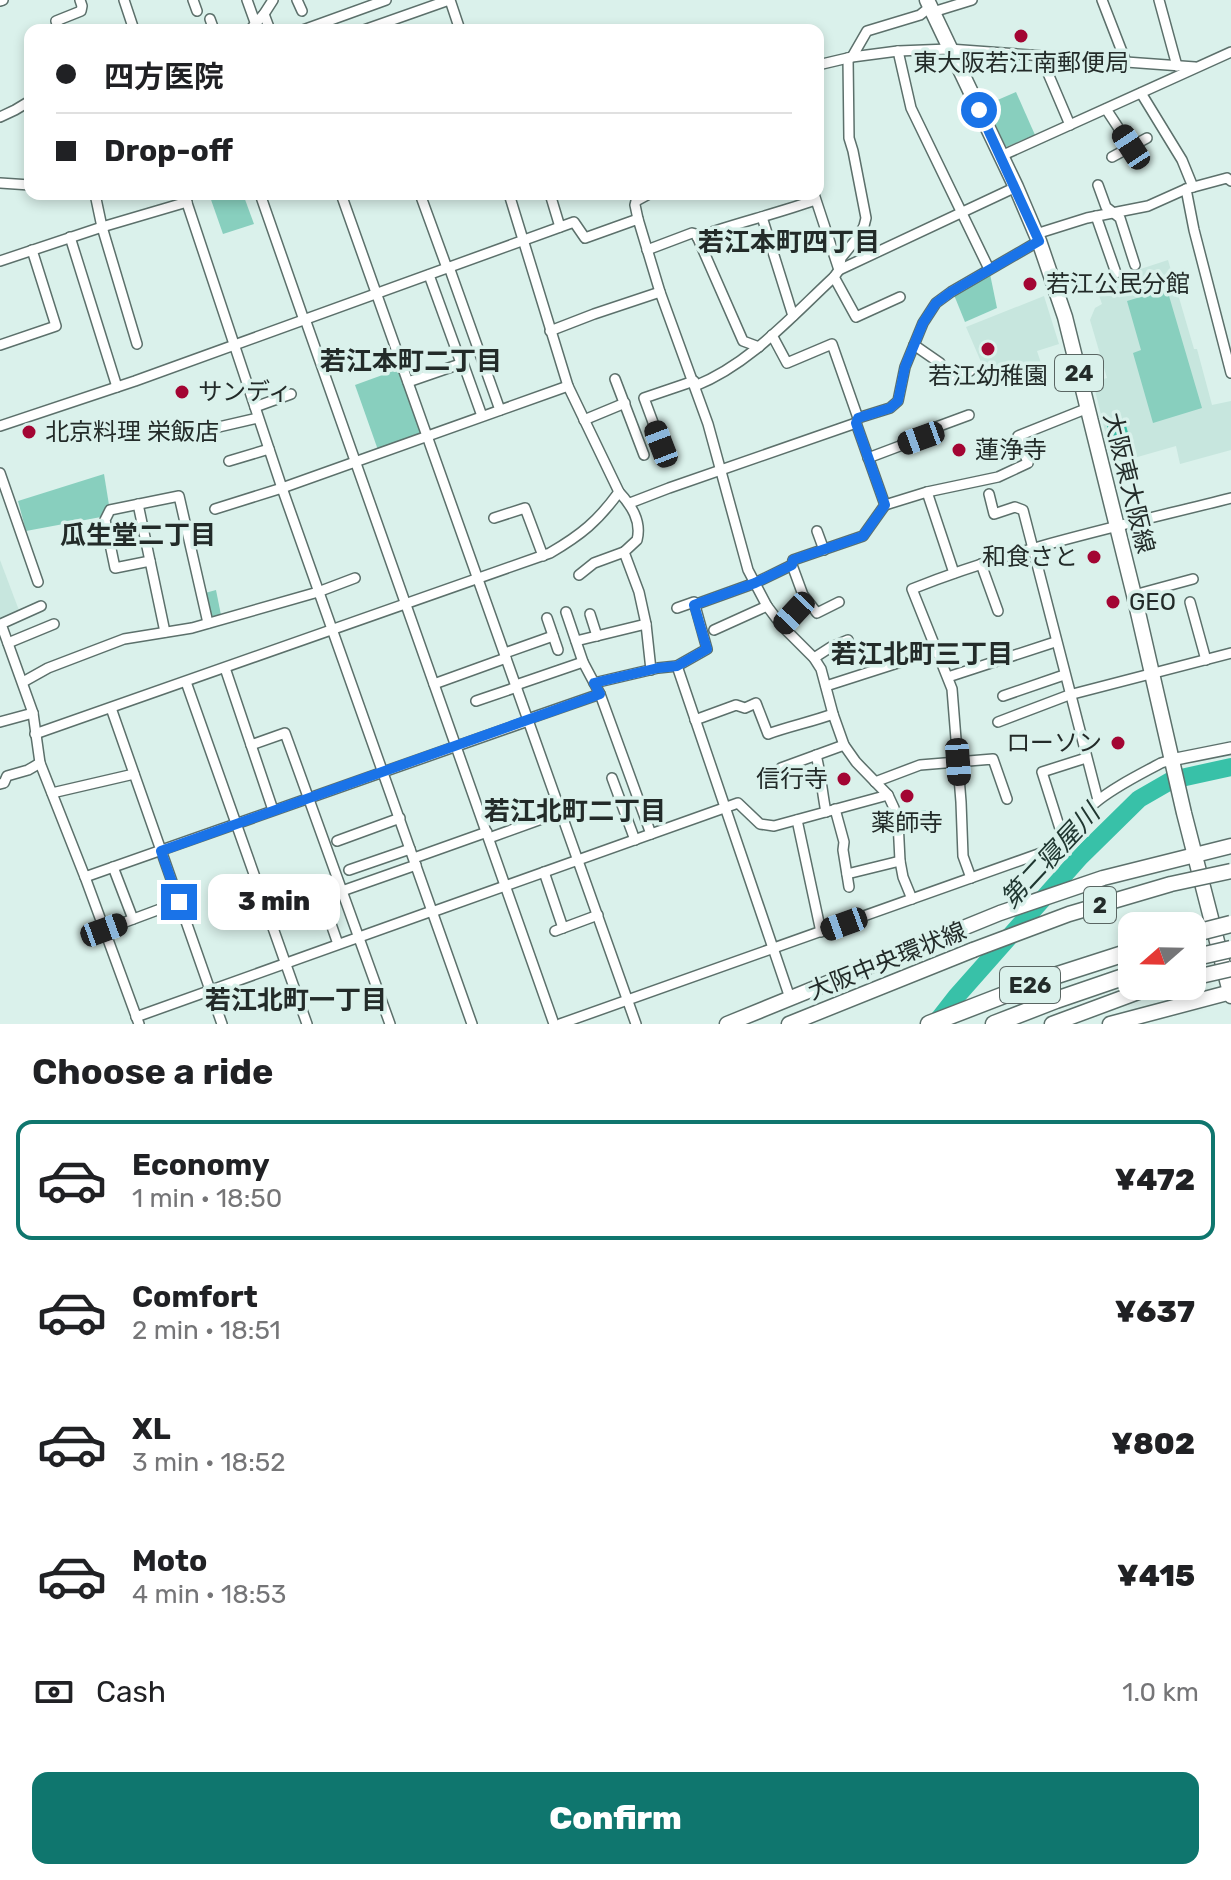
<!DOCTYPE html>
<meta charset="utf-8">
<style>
body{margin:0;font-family:Rubik,"Noto Sans JP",sans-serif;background:#f2f2f2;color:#202124;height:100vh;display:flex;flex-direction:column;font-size:30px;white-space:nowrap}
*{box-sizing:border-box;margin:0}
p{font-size:26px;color:#757577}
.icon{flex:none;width:44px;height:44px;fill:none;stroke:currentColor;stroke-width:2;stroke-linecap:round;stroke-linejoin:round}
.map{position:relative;height:1024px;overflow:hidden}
.side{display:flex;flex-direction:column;background:#fff;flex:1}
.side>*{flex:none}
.hud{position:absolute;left:24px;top:24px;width:800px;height:176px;border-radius:16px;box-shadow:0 4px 12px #0003;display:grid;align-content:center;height:176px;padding:0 32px;background:#fff}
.needle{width:52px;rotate:250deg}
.tools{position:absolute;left:1118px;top:912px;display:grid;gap:16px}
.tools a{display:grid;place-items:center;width:88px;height:88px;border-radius:16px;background:#fff;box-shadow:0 4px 12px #0003;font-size:40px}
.end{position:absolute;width:36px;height:36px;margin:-18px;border:10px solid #1a73e8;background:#fff;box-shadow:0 0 0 4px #fff}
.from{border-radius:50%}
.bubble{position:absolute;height:56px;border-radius:16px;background:#fff;box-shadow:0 4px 12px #0003;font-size:26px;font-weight:800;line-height:56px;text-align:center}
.car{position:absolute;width:24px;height:48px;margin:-24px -12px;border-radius:10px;box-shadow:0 0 6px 2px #0007;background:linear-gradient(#222 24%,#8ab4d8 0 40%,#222 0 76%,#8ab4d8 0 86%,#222 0)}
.hud b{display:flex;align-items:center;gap:28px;height:76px;font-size:30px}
.hud b+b{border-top:2px solid #e0e0e0}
.hud i{width:20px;height:20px;background:#202124}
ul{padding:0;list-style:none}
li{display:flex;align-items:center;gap:24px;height:120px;margin:0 16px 12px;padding:0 16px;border:4px solid transparent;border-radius:16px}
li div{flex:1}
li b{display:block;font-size:30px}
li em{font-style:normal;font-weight:800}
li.selected{border-color:#0f766e}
li>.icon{width:72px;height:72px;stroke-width:1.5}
h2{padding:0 32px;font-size:36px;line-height:96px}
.pay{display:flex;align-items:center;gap:20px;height:88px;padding:0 32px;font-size:30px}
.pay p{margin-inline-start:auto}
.cta{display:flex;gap:16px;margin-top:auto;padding:16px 32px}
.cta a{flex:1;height:92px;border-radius:16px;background:#0f766e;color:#fff;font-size:32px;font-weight:800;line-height:92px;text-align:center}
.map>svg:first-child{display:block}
.built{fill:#c7e6de}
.green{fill:#88cfbe}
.water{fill:#38c1a8}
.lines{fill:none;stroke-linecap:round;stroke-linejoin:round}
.river{stroke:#38c1a8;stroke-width:18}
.minor-casing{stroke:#5c706b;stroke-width:12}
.tertiary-casing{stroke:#5c706b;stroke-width:14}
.primary-casing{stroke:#5c706b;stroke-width:17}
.motorway-casing{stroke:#5c706b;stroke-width:19}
.minor{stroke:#fff;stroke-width:9}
.tertiary{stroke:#fff;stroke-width:11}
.primary{stroke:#fff;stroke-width:14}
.motorway{stroke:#fff;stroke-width:16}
.primary-bridge-casing{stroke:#5c706b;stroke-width:17;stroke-linecap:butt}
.motorway-bridge-casing{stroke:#5c706b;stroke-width:19;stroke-linecap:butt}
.primary-bridge{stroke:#fff;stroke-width:14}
.motorway-bridge{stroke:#fff;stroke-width:16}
.route{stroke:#1a73e8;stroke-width:10}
.poi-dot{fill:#a30533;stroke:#daf1eb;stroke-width:3}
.labels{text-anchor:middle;stroke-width:7;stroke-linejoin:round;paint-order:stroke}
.shield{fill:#daf1eb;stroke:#5a6663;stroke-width:2}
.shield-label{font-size:22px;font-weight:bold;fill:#232b29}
.poi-label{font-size:24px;fill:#232b29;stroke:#daf1eb;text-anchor:start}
.street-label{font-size:24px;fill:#232b29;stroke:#daf1eb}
.neighbourhood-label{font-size:26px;font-weight:bold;fill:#232b29;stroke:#daf1eb}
.water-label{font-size:26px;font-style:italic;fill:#203731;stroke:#daf1eb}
</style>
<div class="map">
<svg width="1231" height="1024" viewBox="0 0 1231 1024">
<rect width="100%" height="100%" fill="#daf1eb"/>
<g class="built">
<polygon points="1168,260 1194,349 1197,349 1212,405 1231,401 1231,450 1180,464 1176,446 1113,464 1093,382 1107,378 1090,320 1095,308 1102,304 1095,284"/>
<polygon points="1044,296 1059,344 1037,351 1041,363 991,385 966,327"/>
<polygon points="0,560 20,613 0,622"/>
</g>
<g class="green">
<polygon points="1016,92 1035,135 1006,147 986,105"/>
<polygon points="209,194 243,194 254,224 223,234"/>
<polygon points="990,274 997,308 965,322 954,295"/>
<polygon points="1167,289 1202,408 1153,423 1133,353 1141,350 1127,301"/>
<polygon points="399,369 422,434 378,450 355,385"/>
<polygon points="104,474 109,505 101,517 26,531 18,501"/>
<polygon points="216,590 221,615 210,618 205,593"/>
<polygon points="926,810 928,829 902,830 899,814"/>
</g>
<polygon class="water" points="1124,418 1134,455 1116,460 1106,422"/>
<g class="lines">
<polyline class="river" points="935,1024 956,997 1080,857 1139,799 1172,780 1231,767"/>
<g class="minor-casing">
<g id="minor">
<polyline points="124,0 134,30"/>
<polyline points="193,0 197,11"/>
<polyline points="247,0 256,25"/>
<polyline points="297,0 302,11"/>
<polyline points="450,0 460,30"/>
<polyline points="1102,0 1126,62"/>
<polyline points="1159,0 1177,66"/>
<polyline points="0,1 3,0"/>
<polyline points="933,12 972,0"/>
<polyline points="264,14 270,30"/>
<polyline points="210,19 214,30"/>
<polyline points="59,30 56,21 81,11 82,6 80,0"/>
<polyline points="250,30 264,14 273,0"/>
<polyline points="303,30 386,0"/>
<polyline points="364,30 449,0"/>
<polyline points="898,51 911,108 989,269"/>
<polyline points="1043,56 1047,71 1070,125"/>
<polyline points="852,57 867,31 920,15 930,7"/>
<polyline points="818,65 852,57 898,51 949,49 1195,67"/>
<polyline points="1141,93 1182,160 1193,187"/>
<polyline points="1106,109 1131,147"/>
<polyline points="0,117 15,110 30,101"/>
<polyline points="1001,156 1231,52"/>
<polyline points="1112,157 1147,138"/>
<polyline points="0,183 30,185"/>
<polyline points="1098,185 1106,207 1120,218 1135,265"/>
<polyline points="1186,189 1194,230 1231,373"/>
<polyline points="95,194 102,227 137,344"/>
<polyline points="169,194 187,194"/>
<polyline points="184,194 282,488 472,1024"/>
<polyline points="260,194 304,320"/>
<polyline points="341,194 636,1024"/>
<polyline points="420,194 447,268"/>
<path d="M509,194L568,386L619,492C631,505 642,521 637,540L624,552L639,592L646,624L651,670"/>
<polyline points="550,194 560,227"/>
<polyline points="649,194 636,201 635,205 638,219 660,292 708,424 748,570 767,606 782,626 814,658 821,669 833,714 844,745 856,762 888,795 894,808 898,821 900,861 903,877 912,899"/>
<polyline points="814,194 838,267"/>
<polyline points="1096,216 1116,273"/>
<polyline points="762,217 793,316"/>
<polyline points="1036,234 1087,218 1148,206 1186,189 1227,178 1231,181"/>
<polyline points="70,237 117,387"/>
<path d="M697,237C736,223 776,214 815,200"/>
<polyline points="647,250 692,233 696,234 743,341 759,347"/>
<polyline points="0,261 102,227 187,202"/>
<polyline points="449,267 500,410"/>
<polyline points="839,270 1016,187"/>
<polyline points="429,275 461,363"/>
<polyline points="834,277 856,317 900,297"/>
<polyline points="305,319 554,1024"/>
<polyline points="550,331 594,314 660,292"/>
<polyline points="772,335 787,363 832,344 858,418"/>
<polyline points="0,345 56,326 32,250"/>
<polyline points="914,345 940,363 950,378 970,371"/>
<polyline points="615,379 644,455"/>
<polyline points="408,382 463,363 482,416"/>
<path d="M695,386C750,364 792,316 834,277L839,270L841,258L858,237L864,226L866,218L853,151L849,138L848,58"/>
<polyline points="255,407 291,394"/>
<polyline points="584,420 625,403"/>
<polyline points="0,426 135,381 574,222 585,238 638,219"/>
<polyline points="197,432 258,418"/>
<polyline points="661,444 644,398 694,381"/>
<polyline points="868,458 921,438 923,432 969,415"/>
<polyline points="229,461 269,449"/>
<polyline points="0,473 38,582"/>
<polyline points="927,492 954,573"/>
<polyline points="989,494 994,514 1015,507 1023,510 1098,800"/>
<polyline points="630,503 669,488 856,423 858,418 890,408 898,401 905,367 923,323 936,303 951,292 1039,241"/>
<polyline points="138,504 165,632"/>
<polyline points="885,505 927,492 998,477 1028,463 1018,436 1088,408"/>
<polyline points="215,509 282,488 568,386"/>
<polyline points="494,518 525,508 543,556"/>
<polyline points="817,531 824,550"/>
<polyline points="150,561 115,568 105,520 110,510 179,496 208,623"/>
<polyline points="981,564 998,611"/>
<polyline points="792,565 803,595 817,613 839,602"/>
<polyline points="579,575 594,563 624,552"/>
<polyline points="1134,595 1193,579"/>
<polyline points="1190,602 1206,660"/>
<polyline points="694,605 755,583 792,565 793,560 863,536 885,505 856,423"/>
<polyline points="41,606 1,624 33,713 40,763 85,877 528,721"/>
<polyline points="566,612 583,662"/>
<polyline points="590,614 597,636"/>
<polyline points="547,618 558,650"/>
<polyline points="782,626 806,600"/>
<polyline points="714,630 767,606"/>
<polyline points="576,641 646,624"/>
<polyline points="8,643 54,624"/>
<polyline points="505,653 553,636"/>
<polyline points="814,658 831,647 848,640"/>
<polyline points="677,666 790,998"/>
<polyline points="225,668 273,810"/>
<polyline points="948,677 1055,642"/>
<polyline points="23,682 48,668 124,639 192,628 318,592 355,578"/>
<polyline points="186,682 307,1024"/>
<polyline points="594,683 658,668 677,666 707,649 694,602 677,608"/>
<polyline points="434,684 506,658"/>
<polyline points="516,685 583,662 600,694 651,834"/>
<polyline points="826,686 935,651"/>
<polyline points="1003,696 1064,675"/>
<polyline points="476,701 517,687"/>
<polyline points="111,708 222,1024"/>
<polyline points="528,719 600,694"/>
<path d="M695,720L736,705L745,708L756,703L768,734C790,726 811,722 833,714"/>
<polyline points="0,722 33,713"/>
<polyline points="998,722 1069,695 1231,653"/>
<path d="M35,734L550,553C581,535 598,521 619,492"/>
<polyline points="251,745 285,733 390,1024"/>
<path d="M816,755C821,774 822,792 826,812"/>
<polyline points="781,768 844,745"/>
<polyline points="612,778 635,840"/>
<polyline points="875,782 920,765 993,759 1007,799"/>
<polyline points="0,784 4,783 7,776 28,770 40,763"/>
<polyline points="52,793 134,774"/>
<polyline points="835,809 844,842 843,850 849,887"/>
<polyline points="797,820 821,932"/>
<polyline points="1062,835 1042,772 1086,758"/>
<polyline points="489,838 561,812"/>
<polyline points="337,841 400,818"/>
<polyline points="414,858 487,832"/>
<polyline points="113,867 133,919"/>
<polyline points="349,870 410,849"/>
<polyline points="544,872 563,928"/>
<polyline points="847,874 900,861"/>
<polyline points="85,877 139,1024"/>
<path d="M971,878L963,856L961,802L952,689L912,589C1015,548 1124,525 1231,498"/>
<polyline points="317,884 338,944"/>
<polyline points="342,891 416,865"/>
<polyline points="432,912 738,803 760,824 774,826 888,795"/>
<polyline points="104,930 179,902"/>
<polyline points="555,931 598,915"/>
<polyline points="136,1017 432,911"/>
<path d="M560,1024L1044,852C1062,841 1077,817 1095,803C1114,787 1139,775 1161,763L1171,760"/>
</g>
</g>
<g class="tertiary-casing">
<polyline id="tertiary" points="1171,760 1231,748"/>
</g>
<g class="primary-casing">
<g id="primary">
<polyline points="927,0 1016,187 1039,241 1065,317 1134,595 1184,813 1231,996"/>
<polyline points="727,1024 1000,913 1103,878 1231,846"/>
<polyline points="789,1024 973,950"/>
<polyline points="1052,1024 1141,991 1161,986"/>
<polyline points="1110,1024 1231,992"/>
</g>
</g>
<g class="motorway-casing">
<g id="motorway">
<polyline points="929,1024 1048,978 1132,951"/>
<polyline points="994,1024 1056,1000 1132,974"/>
</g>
</g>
<use href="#minor" class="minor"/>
<use href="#tertiary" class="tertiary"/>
<use href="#primary" class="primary"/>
<use href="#motorway" class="motorway"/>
<g class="primary-bridge-casing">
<g id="primary-bridge">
<polyline points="973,950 1069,914 1171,884 1231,871"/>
<polyline points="1192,978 1231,969"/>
</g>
</g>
<g class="motorway-bridge-casing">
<g id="motorway-bridge">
<polyline points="1192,934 1231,924"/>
<polyline points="1192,958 1231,949"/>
</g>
</g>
<use href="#primary-bridge" class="primary-bridge"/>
<use href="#motorway-bridge" class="motorway-bridge"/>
</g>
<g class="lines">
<polyline class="route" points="179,902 161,851 600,694 594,683 658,668 677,666 707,649 694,605 755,583 792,565 793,560 863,536 885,505 856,423 858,418 890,408 898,401 905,367 923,323 936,303 951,292 1039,241 979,110"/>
</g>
<g class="poi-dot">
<circle cx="1021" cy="36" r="8"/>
<circle cx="1030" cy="284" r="8"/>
<circle cx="988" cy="349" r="8"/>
<circle cx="182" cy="392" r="8"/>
<circle cx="29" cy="432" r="8"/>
<circle cx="959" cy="450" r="8"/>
<circle cx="1094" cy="557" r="8"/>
<circle cx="1113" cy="602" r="8"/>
<circle cx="1118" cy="743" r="8"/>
<circle cx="844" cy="779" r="8"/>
<circle cx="907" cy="796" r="8"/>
</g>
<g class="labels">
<g class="shield">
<rect x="1055" y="355" width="48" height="36" rx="6"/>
<rect x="1084" y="887" width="32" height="36" rx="6"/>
<rect x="1000" y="967" width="60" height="36" rx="6"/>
</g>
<g class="shield-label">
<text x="1079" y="381">24</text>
<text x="1100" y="913">2</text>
<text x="1030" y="993">E26</text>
</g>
<g class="poi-label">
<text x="1021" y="71" text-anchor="middle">東大阪若江南郵便局</text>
<text x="1046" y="292">若江公民分館</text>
<text x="988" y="384" text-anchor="middle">若江幼稚園</text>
<text x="198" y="400">サンディ</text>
<text x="45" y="440">北京料理 栄飯店</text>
<text x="975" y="458">蓮浄寺</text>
<text x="1078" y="565" text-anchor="end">和食さと</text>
<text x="1129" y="610">GEO</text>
<text x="1102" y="751" text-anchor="end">ローソン</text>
<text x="828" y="787" text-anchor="end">信行寺</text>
<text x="907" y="831" text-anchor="middle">薬師寺</text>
</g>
<g class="street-label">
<text transform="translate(1129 483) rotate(76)" y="8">大阪東大阪線</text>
<text transform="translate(887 961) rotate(-22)" y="8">大阪中央環状線</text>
</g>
<g class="neighbourhood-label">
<text x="789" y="251">若江本町四丁目</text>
<text x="411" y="370">若江本町二丁目</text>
<text x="138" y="544">瓜生堂二丁目</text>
<text x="922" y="663">若江北町三丁目</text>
<text x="575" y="820">若江北町二丁目</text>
<text x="296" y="1009">若江北町一丁目</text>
</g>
<g class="water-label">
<text transform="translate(1050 856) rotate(-47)" y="9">第二寝屋川</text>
</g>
</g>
</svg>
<div class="tools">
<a><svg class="needle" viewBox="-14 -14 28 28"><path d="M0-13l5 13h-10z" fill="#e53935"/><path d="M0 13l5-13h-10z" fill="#757577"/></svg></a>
</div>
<i class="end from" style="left:979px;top:110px"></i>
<i class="end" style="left:179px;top:902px"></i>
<div class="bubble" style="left:208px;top:874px;width:132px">3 min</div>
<i class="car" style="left:1131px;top:147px;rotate:327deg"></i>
<i class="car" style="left:921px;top:438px;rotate:250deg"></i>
<i class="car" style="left:661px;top:444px;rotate:339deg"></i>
<i class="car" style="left:794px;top:613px;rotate:223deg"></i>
<i class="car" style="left:958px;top:762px;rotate:176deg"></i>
<i class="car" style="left:844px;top:924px;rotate:250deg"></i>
<i class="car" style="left:104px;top:930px;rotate:70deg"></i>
<div class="hud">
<b><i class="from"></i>四方医院</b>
<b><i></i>Drop-off</b>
</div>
</div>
<section class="side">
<h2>Choose a ride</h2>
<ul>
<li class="selected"><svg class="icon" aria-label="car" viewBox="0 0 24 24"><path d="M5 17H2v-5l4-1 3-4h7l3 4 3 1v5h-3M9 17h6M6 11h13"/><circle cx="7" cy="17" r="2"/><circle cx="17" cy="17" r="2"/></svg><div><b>Economy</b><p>1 min · 18:50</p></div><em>¥472</em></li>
<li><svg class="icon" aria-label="car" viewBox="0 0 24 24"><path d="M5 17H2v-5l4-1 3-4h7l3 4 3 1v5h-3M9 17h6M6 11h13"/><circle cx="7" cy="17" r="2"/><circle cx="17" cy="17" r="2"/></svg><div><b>Comfort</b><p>2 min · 18:51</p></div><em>¥637</em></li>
<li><svg class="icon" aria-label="car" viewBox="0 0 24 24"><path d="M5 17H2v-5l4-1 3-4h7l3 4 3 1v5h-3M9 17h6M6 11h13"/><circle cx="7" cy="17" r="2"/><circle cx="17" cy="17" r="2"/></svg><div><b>XL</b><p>3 min · 18:52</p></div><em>¥802</em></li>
<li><svg class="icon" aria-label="car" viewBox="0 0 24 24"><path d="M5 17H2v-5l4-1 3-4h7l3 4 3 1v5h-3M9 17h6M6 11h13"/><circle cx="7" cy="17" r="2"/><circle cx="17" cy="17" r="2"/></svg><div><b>Moto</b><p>4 min · 18:53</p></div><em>¥415</em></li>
</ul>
<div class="pay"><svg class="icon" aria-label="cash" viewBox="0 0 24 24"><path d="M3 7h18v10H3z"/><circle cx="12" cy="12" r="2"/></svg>Cash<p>1.0 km</p></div>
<div class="cta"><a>Confirm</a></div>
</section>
